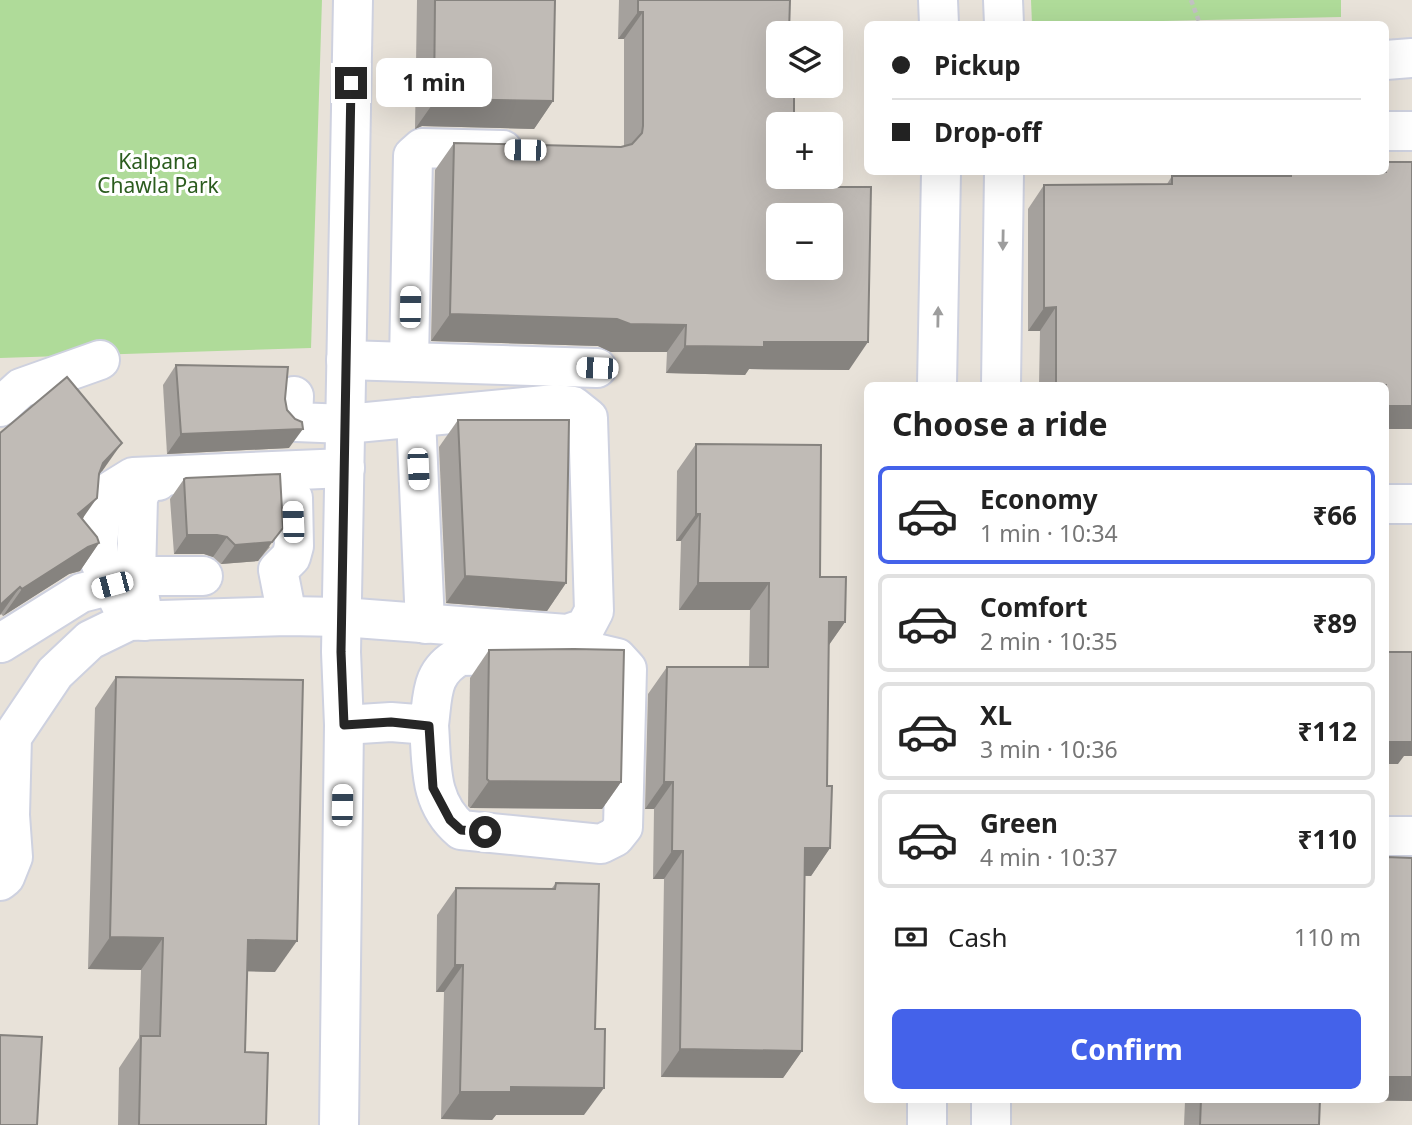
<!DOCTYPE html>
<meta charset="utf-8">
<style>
body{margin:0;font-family:"Noto Sans",sans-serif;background:#f2f2f2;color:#222;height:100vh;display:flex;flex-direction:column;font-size:26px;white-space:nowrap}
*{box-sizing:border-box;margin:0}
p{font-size:23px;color:#767676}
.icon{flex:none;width:38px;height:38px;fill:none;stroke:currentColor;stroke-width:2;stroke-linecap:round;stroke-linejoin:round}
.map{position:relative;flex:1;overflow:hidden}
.details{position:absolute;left:864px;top:382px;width:525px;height:721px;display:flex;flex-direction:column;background:#fff;border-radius:10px;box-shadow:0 7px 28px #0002}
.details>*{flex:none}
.banner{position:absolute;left:864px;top:21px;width:525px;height:154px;border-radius:10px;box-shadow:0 7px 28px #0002;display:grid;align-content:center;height:154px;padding:0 28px;background:#fff}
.fabs{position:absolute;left:766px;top:21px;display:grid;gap:14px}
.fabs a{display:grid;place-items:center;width:77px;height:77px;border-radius:10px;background:#fff;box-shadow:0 7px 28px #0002;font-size:35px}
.end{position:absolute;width:32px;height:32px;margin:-16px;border:9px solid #262626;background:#fff;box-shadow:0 0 0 4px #fff}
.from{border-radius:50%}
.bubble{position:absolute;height:49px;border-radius:10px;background:#fff;box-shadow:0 7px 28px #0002;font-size:23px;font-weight:700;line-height:49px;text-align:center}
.car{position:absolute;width:21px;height:42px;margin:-21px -10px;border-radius:9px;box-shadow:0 0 5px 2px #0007;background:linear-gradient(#fff 24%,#345 0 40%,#fff 0 76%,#345 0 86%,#fff 0)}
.banner b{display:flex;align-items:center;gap:24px;height:66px;font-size:26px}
.banner b+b{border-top:2px solid #e0e0e0}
.banner i{width:18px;height:18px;background:#222}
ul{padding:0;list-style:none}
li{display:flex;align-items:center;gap:21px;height:98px;margin:0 14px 10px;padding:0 14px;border:4px solid #e0e0e0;border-radius:10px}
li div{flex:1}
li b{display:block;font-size:26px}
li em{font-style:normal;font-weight:700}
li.current{border-color:#4462ea}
li>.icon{width:63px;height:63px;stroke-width:1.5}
h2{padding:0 28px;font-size:32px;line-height:84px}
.pay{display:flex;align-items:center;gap:18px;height:77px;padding:0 28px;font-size:26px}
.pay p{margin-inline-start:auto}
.cta{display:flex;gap:14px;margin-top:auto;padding:14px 28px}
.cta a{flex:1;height:80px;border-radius:10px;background:#4462ea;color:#fff;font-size:28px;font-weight:700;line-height:80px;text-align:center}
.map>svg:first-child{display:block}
.green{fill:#afdb99}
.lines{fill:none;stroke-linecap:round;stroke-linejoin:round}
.street-casing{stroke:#ced1df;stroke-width:42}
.secondary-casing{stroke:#ced1df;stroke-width:42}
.path{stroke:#c2c2c2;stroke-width:4.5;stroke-dasharray:5 3.5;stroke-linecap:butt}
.street{stroke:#fff;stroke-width:38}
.secondary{stroke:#fff;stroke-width:38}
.wall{fill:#a5a19d}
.shaded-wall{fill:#86837f}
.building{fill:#c0bbb6;stroke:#86837f;stroke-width:2;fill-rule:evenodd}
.oneway{fill:#9d9d9d}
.route{stroke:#262626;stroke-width:9}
.labels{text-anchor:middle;stroke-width:6;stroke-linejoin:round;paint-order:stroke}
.park-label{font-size:21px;fill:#2b5c1e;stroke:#fff}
</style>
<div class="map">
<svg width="1412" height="1125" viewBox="0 0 1412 1125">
<rect width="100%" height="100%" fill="#e8e2d9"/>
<g class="green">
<polygon points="0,0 322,0 311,348 0,358"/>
<polygon points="1031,0 1341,0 1341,17 1032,24"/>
</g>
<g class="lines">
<g class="street-casing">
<g id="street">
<polyline points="346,360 597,368"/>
<polyline points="409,362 413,156 422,148 503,150"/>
<polyline points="937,385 941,172"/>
<polyline points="1001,385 1004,172"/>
<polyline points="0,407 21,388 100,360"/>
<polyline points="416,417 425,624"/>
<polyline points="1386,504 1412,504"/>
<polyline points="136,576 203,576"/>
<polyline points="287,616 278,570 291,557 294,546 293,498"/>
<polyline points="129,621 100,562 98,544 102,503 112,490 133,477 345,468"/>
<polyline points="144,621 136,576 138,498 146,481 158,481"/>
<polyline points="1,643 81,593 112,585"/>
<path d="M344,725L391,722L429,725C433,695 430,672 460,656L596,653L617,658L627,669L623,827L615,837L601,844L461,830C428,802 432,765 429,725"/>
<polyline points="1386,836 1412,836"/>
<polyline points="0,881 5,877 13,857 10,815 12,737 55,673 90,640 129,621 287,616 342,617 567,634 585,628 594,611 588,418 573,406 555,404 346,424 296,422 293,420 294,396"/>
<polyline points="339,1125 344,725 341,652 353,0"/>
<polyline points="927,1125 927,1099"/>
<polyline points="991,1125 991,1099"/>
</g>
</g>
<g class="secondary-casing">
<g id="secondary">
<polyline points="938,0 939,24"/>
<polyline points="1003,0 1004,24"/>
<polyline points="1386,60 1412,58"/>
<polyline points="1386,131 1412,131"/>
</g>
</g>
<polyline class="path" points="1191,0 1200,24"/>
<use href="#street" class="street"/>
<use href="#secondary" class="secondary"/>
</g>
<g class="wall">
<polygon points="417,0 555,0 553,101 534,129 422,126 415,129"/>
<polygon points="619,0 790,0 779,33 792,187 849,370 749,369 745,375 666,373 667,352 611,352 598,346 431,341 435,170 454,143 621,147 624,146 624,39 618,39"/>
<polygon points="1412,162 1412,429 1386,429 1386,385 1039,385 1040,331 1028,331 1028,209 1044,185 1167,184 1172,176 1286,176 1289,172 1386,172"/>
<polygon points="176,365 285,399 289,448 167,454 163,385"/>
<polygon points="458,420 566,583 547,611 446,603 439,447"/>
<polygon points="0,433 103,470 99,474 83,519 99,543 80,571 69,574 3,616 1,614 0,615"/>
<polygon points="696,444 820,577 845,622 829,645 827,786 830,848 811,876 805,876 802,1051 783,1078 661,1077 664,879 653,879 654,809 645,809 648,694 667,667 749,667 750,610 679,610 681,541 676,541 677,471"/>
<polygon points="184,479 270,547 258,561 221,564 213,557 204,554 174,554 170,499"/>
<polygon points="489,650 621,782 602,809 470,808 468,806 470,678"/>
<polygon points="116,677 275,972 247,971 245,1052 266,1125 118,1125 119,1068 139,1038 141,970 88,969 95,708"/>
<polygon points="1412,858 1412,1101 1320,1100 1319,1125 1184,1125 1185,1101 1050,1099 1386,1099"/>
<polygon points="556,883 584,1115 496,1115 492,1120 441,1119 444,992 436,992 437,915 456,888 552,888"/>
</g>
<g class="shaded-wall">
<polygon points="638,12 643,12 624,39 618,39"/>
<polygon points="442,99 553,101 534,129 422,126 415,129 434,102"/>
<polygon points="1056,307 1040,331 1028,331 1044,308"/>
<polygon points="450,314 617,319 686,325 667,352 611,352 598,346 431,341"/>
<polygon points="764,342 868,342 849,370 749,369 745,375 666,373 685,346"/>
<rect x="1386" y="406" width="26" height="23"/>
<polygon points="303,429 289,448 167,454 181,434"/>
<polygon points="122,443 103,470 84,490 103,463"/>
<polygon points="97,498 78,525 78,514"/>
<polygon points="696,514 700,514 681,541 676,541"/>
<polygon points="283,528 258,561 221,564 235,545"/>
<polygon points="187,535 217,535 227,537 213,557 204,554 174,554"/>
<polygon points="99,543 80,571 69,574 3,616 22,589 88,547"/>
<polygon points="465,576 566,583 547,611 446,603"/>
<polygon points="698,583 769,583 750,610 679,610"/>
<polygon points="20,587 0,615 0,605"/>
<polygon points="829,622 845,622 826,649"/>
<polygon points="1412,736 1412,756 1404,756 1398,764 1386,764 1386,742"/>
<polygon points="489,781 621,782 602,809 470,808"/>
<polygon points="664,782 673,782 654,809 645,809"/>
<polygon points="805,848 830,848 811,876 786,875"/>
<polygon points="672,851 683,851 664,879 653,879"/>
<polygon points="110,937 163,938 141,970 88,969"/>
<polygon points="248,940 297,941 275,972 226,971"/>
<polygon points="455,965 463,965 444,992 436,992"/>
<polygon points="680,1049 802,1051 783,1078 661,1077"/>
<polygon points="1386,1077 1412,1077 1412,1101 1304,1099 1386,1099"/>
<polygon points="511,1087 604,1088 584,1115 496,1115 492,1120 441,1119 460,1092"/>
<polygon points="1050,1099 1186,1099 1185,1101"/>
</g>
<g class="building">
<polygon points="435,0 555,0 553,101 442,99 434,102"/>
<path d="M638,0H790L789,33H779V86H794V124H779V177H792V187H871L868,342H764V347L685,346L686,325L630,324L617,319L450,314L454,143L621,147L632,144L642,133L643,126V12H638ZM779,215H831V268H779Z"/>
<polygon points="1386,162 1412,162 1412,406 1386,406 1386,385 1056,385 1056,307 1044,308 1044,185 1172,184 1172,176 1291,176 1291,172 1386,172"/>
<polygon points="176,365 288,367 285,399 287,410 295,419 302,422 303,429 181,434"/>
<polygon points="67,377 122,443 103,463 99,474 97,498 78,514 97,537 99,543 88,547 22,589 20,587 0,605 0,433"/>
<polygon points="458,420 569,420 566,583 465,576"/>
<polygon points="696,444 821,445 820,577 846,577 845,622 829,622 827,786 832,786 830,848 805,848 802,1051 680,1049 683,851 672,851 673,782 664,782 667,667 768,667 769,583 698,583 700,514 696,514"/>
<polygon points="280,474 283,528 272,542 235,545 227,537 217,535 187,535 184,479 186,478"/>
<polygon points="574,649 624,650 621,782 489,781 487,779 489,650"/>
<rect x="1386" y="652" width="26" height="90"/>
<polygon points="116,677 303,680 297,941 248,940 245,1052 268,1053 266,1125 139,1125 141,1036 160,1036 163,938 110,937"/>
<polygon points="1386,857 1412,858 1412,1077 1386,1077"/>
<polygon points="556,883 599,884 595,1029 605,1029 604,1088 511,1087 511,1092 460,1092 463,965 455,965 456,888 555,889"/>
<polygon points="0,1035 42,1037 37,1125 0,1125"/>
<polygon points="1201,1099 1320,1099 1319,1125 1200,1125"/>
</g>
<defs><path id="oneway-solid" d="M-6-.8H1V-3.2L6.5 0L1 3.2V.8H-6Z" transform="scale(1.75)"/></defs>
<g class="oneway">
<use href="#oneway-solid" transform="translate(1003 240) rotate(91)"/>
<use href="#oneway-solid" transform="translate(938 317) rotate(-89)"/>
</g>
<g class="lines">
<polyline class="route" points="351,83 341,652 344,725 391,722 429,726 433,788 450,820 461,830 485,832"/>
</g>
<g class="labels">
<g class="park-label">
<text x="158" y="169">Kalpana<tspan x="158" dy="24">Chawla Park</tspan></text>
</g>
</g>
</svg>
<div class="fabs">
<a><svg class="icon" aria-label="layers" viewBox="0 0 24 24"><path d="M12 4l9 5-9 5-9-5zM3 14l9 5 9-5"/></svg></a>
<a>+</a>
<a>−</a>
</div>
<i class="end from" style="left:485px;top:832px"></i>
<i class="end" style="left:351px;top:83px"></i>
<div class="bubble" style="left:376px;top:58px;width:116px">1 min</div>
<i class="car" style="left:525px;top:150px;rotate:271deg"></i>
<i class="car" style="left:410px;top:307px;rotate:1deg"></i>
<i class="car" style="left:597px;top:368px;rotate:272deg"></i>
<i class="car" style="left:418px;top:469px;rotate:177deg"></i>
<i class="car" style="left:293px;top:522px;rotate:358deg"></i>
<i class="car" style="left:112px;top:585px;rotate:255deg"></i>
<i class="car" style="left:342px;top:805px;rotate:1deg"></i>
<div class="banner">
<b><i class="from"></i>Pickup</b>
<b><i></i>Drop-off</b>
</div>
<section class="details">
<h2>Choose a ride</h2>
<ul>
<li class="current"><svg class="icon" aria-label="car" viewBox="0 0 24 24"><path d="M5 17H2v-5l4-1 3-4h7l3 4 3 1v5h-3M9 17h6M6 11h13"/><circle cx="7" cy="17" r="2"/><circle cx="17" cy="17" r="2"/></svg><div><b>Economy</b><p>1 min · 10:34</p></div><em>₹66</em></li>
<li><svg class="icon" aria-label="car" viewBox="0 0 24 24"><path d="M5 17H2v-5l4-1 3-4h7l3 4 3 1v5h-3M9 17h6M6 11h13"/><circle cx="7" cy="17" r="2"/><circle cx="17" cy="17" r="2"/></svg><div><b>Comfort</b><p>2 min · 10:35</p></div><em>₹89</em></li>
<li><svg class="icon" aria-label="car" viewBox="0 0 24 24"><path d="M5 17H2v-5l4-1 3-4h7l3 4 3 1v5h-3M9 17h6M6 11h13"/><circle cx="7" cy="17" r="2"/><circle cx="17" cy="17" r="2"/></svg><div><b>XL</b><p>3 min · 10:36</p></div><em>₹112</em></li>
<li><svg class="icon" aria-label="car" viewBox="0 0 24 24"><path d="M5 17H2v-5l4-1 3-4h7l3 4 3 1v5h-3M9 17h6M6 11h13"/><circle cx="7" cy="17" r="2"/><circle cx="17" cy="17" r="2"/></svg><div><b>Green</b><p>4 min · 10:37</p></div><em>₹110</em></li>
</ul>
<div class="pay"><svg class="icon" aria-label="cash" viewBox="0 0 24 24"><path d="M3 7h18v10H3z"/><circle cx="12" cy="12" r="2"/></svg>Cash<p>110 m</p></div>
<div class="cta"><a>Confirm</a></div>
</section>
</div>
